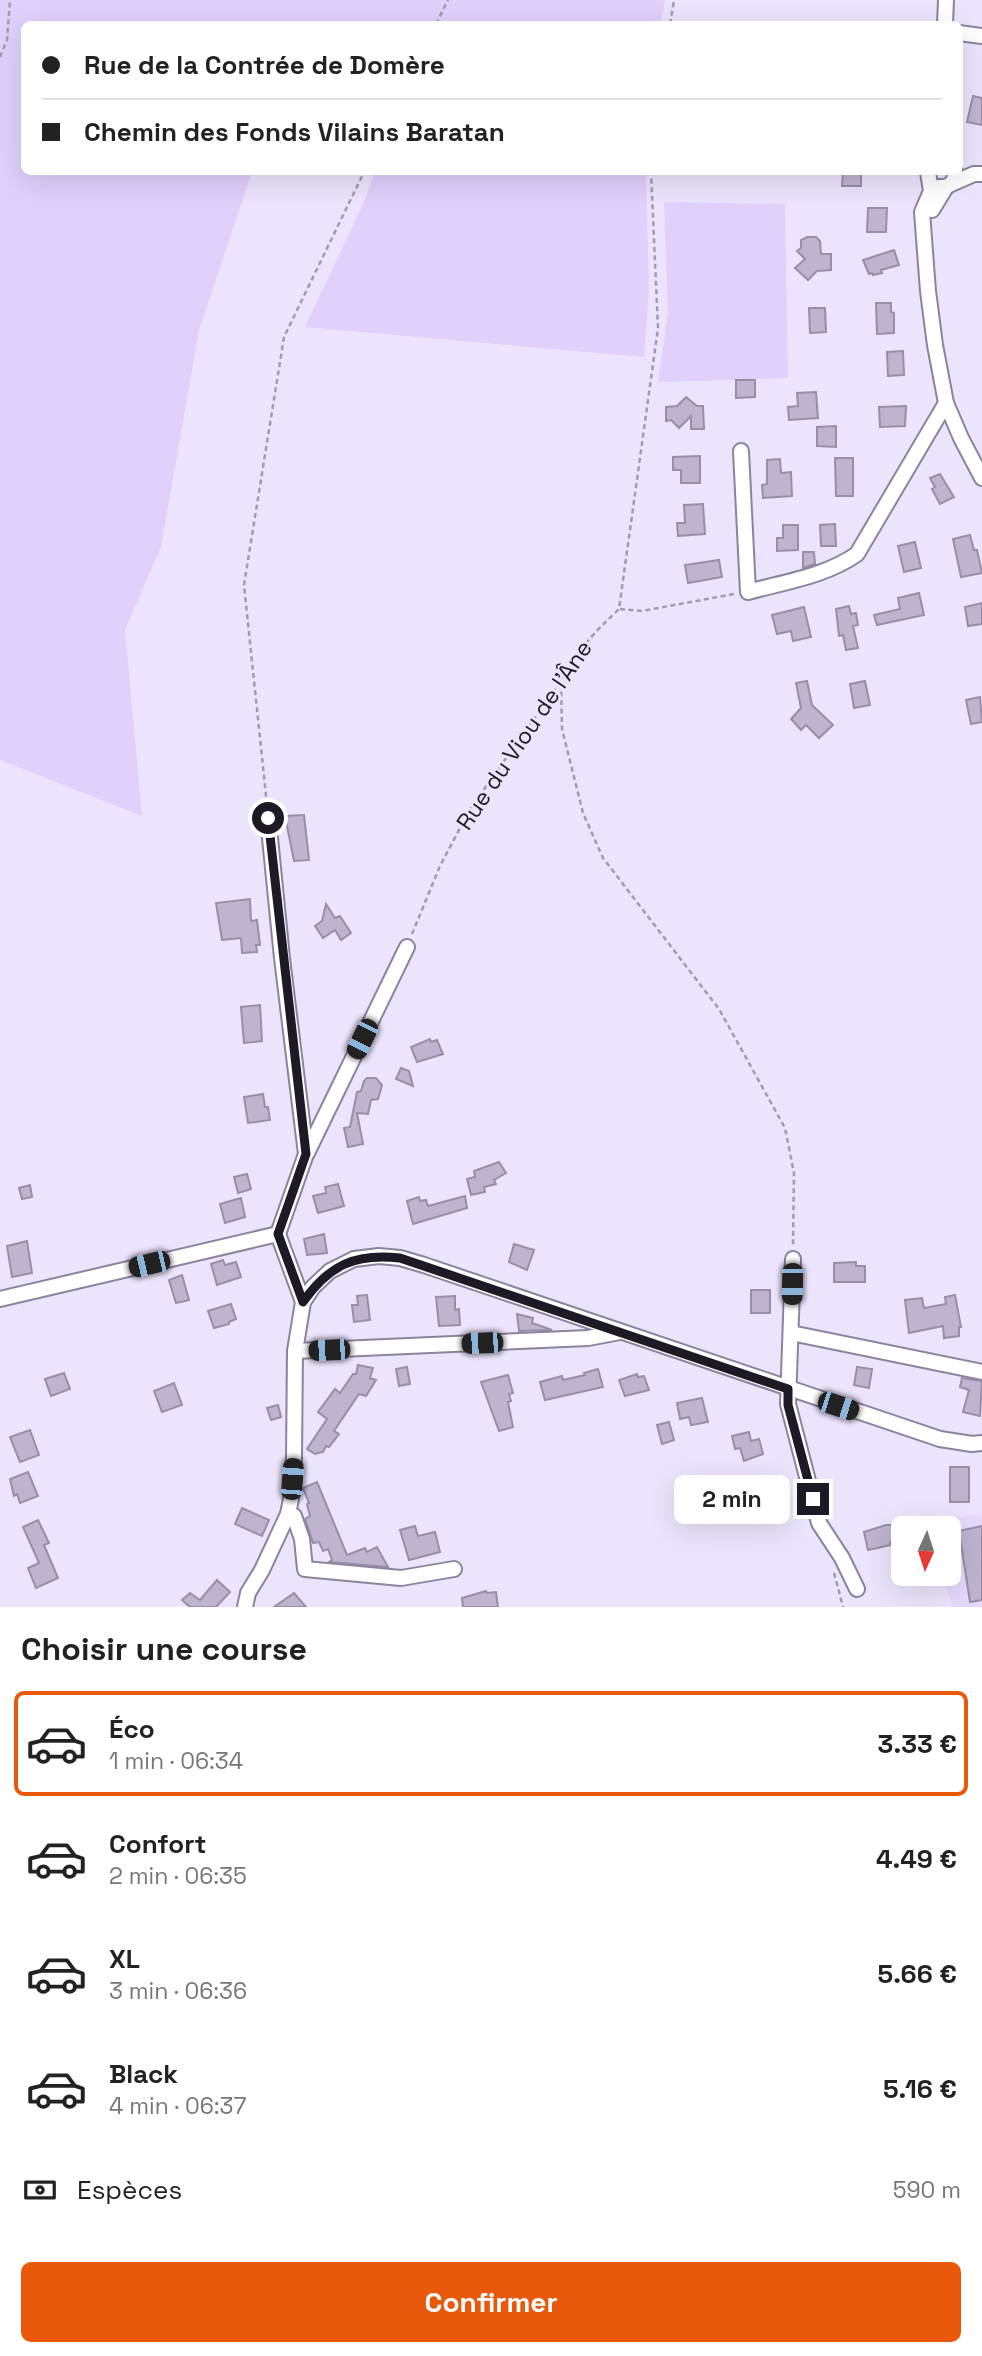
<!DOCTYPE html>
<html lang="fr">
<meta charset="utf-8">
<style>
body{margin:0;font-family:"Space Grotesk",sans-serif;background:#f6f6f6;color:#222;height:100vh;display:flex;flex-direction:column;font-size:26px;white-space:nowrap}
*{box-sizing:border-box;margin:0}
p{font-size:23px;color:#767676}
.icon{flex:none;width:38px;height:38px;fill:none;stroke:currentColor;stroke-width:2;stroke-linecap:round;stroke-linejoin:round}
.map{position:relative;height:1607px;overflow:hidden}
.sheet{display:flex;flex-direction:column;background:#fff;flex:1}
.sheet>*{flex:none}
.guide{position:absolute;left:21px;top:21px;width:942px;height:154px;border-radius:10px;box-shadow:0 7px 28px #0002;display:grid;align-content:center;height:154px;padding:0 21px;background:#fff}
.needle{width:46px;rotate:183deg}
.buttons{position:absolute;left:891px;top:1516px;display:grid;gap:14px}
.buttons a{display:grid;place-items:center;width:70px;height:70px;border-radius:10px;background:#fff;box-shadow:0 7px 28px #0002;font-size:35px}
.end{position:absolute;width:32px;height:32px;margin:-16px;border:9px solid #1e1a25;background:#fff;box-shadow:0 0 0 4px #fff}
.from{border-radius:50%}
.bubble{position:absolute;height:49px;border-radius:10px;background:#fff;box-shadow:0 7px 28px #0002;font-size:23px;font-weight:600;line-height:49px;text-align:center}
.car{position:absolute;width:21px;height:42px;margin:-21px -10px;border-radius:9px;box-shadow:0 0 5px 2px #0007;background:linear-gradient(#222 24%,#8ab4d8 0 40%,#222 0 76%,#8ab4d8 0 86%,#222 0)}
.guide b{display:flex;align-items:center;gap:24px;height:66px;font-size:26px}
.guide b+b{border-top:2px solid #e0e0e0}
.guide i{width:18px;height:18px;background:#222}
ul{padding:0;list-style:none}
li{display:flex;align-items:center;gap:21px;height:105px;margin:0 14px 10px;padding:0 7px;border:4px solid transparent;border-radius:10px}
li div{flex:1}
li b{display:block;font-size:26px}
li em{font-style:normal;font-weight:600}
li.current{border-color:#ea580c}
li>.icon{width:63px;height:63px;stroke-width:1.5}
h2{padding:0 21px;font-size:32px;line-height:84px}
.pay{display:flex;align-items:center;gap:18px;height:77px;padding:0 21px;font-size:26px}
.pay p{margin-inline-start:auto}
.cta{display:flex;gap:14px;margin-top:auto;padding:14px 21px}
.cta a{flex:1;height:80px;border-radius:10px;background:#ea580c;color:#fff;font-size:28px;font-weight:600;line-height:80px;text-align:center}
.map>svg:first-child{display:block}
.built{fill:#e5d9fd}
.green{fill:#dfd0fc}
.building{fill:#beb4d0;stroke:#978ea9;stroke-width:2}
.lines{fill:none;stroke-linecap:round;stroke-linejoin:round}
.minor-casing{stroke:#8c839e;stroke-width:18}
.path{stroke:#a19bae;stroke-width:2.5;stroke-dasharray:5 3.5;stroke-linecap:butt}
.minor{stroke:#fff;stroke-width:14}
.route{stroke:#1e1a25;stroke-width:9}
.labels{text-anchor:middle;stroke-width:6;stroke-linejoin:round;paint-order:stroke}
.street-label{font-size:23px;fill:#1e1a25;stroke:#ece4fc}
</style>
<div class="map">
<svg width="982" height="1607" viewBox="0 0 982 1607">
<rect width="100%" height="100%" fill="#ece4fc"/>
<polygon class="built" points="982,1513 982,1607 953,1607 941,1573 948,1573 948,1528 925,1528 924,1524"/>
<g class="green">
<polygon points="0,0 665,0 661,24 24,24 24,172 252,172 199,330 161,547 125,630 142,816 0,760"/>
<polygon points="375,172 646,172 649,290 644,357 305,327 364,202"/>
<polygon points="664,202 785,204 788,378 658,382 668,313"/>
</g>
<g class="building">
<polygon points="973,96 982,98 982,125 967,122"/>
<polygon points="843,172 861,172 861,186 842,186"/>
<polygon points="868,208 887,208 886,232 867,232"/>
<polygon points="807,237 816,237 820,241 821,254 831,254 831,270 817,271 808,280 795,268 805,259 797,251 801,248 801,240"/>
<polygon points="894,250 899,265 881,270 882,273 873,275 872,273 869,274 863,260"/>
<polygon points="876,303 891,303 891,312 894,313 894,333 877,334"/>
<polygon points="809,308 825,308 826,332 810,333"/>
<polygon points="903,351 904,375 888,376 887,352"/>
<polygon points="736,380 755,380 755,397 736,398"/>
<polygon points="816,392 818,418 789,420 788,407 798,406 797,393"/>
<polygon points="686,397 697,406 703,406 704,429 691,429 691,416 679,428 671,420 666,421 666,407 677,406"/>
<polygon points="906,406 905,426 880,427 879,407"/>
<polygon points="836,426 836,447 817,446 817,427"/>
<polygon points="700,456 700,483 681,483 681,470 673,470 673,457"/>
<polygon points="835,458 853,458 853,496 836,496"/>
<polygon points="780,459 781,473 791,472 792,496 763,498 762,485 767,484 767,460"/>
<polygon points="940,474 954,497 940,504 932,489 935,487 930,478"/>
<polygon points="703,504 705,534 678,536 677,523 685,523 684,505"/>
<polygon points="835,524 836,546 821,546 820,525"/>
<polygon points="783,525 798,525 798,550 777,551 777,538 783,538"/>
<polygon points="970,535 974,550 977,550 982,573 961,577 953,539"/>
<polygon points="915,542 921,568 904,572 898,546"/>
<polygon points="803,552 814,552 815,564 803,568"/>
<polygon points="719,560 722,577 688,583 685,565"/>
<polygon points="919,593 924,615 877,625 874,615 900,609 898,598"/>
<polygon points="982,603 982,624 968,626 965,607"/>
<polygon points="849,606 851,614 856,613 858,625 853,626 858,648 846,650 843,635 839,636 836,609"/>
<polygon points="804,607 811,637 793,641 791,631 777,634 772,615"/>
<polygon points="807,681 812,705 833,725 819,738 806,725 801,730 791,719 801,708 796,683"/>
<polygon points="865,681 870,705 854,708 850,684"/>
<polygon points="980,697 982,722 971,724 966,700"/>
<polygon points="304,815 309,860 294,861 285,816"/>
<polygon points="250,899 251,921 257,920 260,945 256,945 257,952 242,953 241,938 222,940 216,903"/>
<polygon points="326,904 335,918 340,916 351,933 341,940 335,930 323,938 315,926 322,921"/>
<polygon points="260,1005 262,1041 244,1043 241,1007"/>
<polygon points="430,1039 431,1042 437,1040 443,1054 417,1062 411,1047"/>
<polygon points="401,1068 409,1071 413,1086 396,1079"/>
<polygon points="367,1078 376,1078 382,1085 378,1099 371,1100 368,1114 357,1113 363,1144 348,1147 344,1128 350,1127 357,1092 361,1091 364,1081"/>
<polygon points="263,1094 265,1107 268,1107 270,1120 248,1123 244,1097"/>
<polygon points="499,1162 506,1173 494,1180 496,1184 484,1187 485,1192 471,1195 467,1179 475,1177 474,1171"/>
<polygon points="247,1174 251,1189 238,1193 234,1177"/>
<polygon points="338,1184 344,1206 318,1213 313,1196 326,1193 325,1187"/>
<polygon points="30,1185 32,1197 22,1199 19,1188"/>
<polygon points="465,1196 467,1208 413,1224 407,1201 419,1197 420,1201 426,1200 428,1206"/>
<polygon points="241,1198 245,1217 225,1223 220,1204"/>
<polygon points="324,1234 327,1253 307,1255 304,1239"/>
<polygon points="27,1241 32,1273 12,1277 7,1246"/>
<polygon points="514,1244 534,1250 527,1270 509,1262"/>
<polygon points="223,1260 225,1265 236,1262 241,1277 217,1285 211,1264"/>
<polygon points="856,1262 856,1266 865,1266 865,1282 834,1282 834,1263"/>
<polygon points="182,1275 189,1300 176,1303 169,1280"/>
<rect x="751" y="1290" width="19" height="23"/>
<polygon points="367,1295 370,1320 354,1322 352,1305 358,1305 357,1296"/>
<polygon points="955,1295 961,1327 959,1327 959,1336 944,1338 943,1326 909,1333 905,1300 922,1298 924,1308 946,1304 945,1297"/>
<polygon points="455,1296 455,1310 459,1309 460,1325 439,1326 436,1297"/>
<polygon points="231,1304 236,1319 229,1322 229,1324 214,1328 208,1311"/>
<polygon points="517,1314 533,1318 532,1323 552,1330 519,1331"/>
<polygon points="358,1365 373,1368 370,1378 376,1380 366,1396 359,1394 334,1431 339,1434 329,1447 326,1446 323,1452 315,1454 307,1449 327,1419 318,1412 335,1389 340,1393 353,1374 356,1374"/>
<polygon points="407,1367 410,1384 399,1386 396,1369"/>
<polygon points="857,1367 872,1369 869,1388 854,1385"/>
<polygon points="598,1369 603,1387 545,1400 540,1382 562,1376 563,1380 585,1375 584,1373"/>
<polygon points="64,1373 70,1389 51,1396 45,1379"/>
<polygon points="637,1374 638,1377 644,1376 649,1390 625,1396 619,1380"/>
<polygon points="508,1375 513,1393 509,1394 511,1401 508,1402 513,1427 499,1431 481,1382"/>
<polygon points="962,1378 982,1381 980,1416 963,1412 969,1390 960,1387"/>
<polygon points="174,1383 182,1405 162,1412 154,1391"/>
<polygon points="702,1398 708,1422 691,1425 689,1417 680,1419 677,1403"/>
<polygon points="278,1405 281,1417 271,1420 267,1408"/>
<polygon points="669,1422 674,1440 662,1444 657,1425"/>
<polygon points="30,1430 39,1455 20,1462 10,1437"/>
<polygon points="749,1432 751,1441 759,1439 763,1454 744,1461 740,1448 735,1449 732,1436"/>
<rect x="950" y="1467" width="19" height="35"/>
<polygon points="28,1472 38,1496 20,1503 17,1494 14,1496 10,1479"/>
<polygon points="317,1482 347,1555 365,1548 367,1552 377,1547 388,1567 329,1562 332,1560 328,1549 323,1551 319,1542 313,1543 305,1519 310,1516 307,1504 309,1503 303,1488"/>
<polygon points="242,1508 269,1520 262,1536 235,1524"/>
<polygon points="38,1520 49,1543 44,1545 58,1578 36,1588 28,1568 39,1563 23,1527"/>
<polygon points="886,1525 893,1525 897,1537 893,1538 894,1541 890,1542 891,1545 868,1550 864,1532"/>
<polygon points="415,1526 418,1536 435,1532 440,1552 409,1560 400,1530"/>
<polygon points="982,1526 982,1600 970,1602 959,1531"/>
<polygon points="217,1580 230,1592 216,1607 190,1607 182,1600 190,1593 200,1600"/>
<polygon points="486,1591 487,1593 496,1592 498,1607 463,1607 462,1598"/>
<polygon points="294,1593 306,1607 274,1607"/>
</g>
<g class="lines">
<g class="minor-casing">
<g id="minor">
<polyline points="945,24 946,0"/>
<polyline points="959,33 982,36"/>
<polyline points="928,172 931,191 922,212 928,291 935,345 946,403 961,438 982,478"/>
<polyline points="951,184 974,174 982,174"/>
<path d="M939,187C949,188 956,182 955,172"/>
<polyline points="932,210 946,187"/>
<path d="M741,451L748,592C784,582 826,576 857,554L946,403"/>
<polyline points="268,818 282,958 306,1154 278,1234 303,1302"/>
<polyline points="307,1153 407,947"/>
<polyline points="793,1259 788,1404 819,1523 842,1558 857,1589"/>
<polyline points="0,1299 278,1234"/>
<polyline points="791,1333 982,1372"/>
<polyline points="295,1351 588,1338 620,1332"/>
<polyline points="288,1514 294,1516 302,1539 305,1569 401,1578 454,1569"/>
<polyline points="245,1607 248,1593 262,1570 288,1514 291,1499 294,1458 295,1351 303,1302 313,1287 330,1271 354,1259 379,1256 400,1258 424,1265 940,1439 972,1444 982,1443"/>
</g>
</g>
<g class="path">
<polyline points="436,24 448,0"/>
<polyline points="670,24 674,0"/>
<polyline points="0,57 7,40 10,0"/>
<polyline points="620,609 642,611 734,594"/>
<polyline points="561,683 562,729 583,813 603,858 719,1009 785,1128 794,1173 793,1245"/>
<polyline points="267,805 244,585 284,337 364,172"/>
<path d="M412,934L440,866L470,809L561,681C576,651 595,632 619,609L658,328L651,172"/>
<polyline points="834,1573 843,1607"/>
</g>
<use href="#minor" class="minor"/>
</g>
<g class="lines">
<path class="route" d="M268,818L306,1154L278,1234L303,1302C329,1265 355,1253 400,1258L788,1389V1405L813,1499"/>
</g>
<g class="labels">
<g class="street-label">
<text transform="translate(524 735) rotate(-56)" y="8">Rue du Viou de l'Âne</text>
</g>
</g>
</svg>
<div class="buttons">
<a><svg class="needle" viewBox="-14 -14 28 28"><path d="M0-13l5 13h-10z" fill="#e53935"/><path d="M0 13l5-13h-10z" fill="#767676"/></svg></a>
</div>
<i class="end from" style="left:268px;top:818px"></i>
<i class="end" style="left:813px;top:1499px"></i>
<div class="bubble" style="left:674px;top:1475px;width:116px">2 min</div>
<i class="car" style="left:362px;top:1039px;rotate:206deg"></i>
<i class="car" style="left:149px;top:1264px;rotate:257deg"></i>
<i class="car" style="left:792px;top:1284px;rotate:181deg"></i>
<i class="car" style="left:482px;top:1343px;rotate:268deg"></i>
<i class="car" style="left:329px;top:1350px;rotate:268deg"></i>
<i class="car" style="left:838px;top:1406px;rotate:108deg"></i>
<i class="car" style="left:292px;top:1479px;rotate:4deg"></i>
<div class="guide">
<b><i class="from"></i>Rue de la Contrée de Domère</b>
<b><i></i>Chemin des Fonds Vilains Baratan</b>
</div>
</div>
<section class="sheet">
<h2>Choisir une course</h2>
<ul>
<li class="current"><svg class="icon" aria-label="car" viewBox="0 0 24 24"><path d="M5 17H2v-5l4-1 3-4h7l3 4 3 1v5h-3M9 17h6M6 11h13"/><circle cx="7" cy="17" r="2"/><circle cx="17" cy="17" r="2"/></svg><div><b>Éco</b><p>1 min · 06:34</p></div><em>3.33 €</em></li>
<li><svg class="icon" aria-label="car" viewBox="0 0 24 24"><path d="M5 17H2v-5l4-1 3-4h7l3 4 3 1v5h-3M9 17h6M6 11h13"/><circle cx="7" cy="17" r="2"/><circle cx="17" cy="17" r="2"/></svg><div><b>Confort</b><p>2 min · 06:35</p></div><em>4.49 €</em></li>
<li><svg class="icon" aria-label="car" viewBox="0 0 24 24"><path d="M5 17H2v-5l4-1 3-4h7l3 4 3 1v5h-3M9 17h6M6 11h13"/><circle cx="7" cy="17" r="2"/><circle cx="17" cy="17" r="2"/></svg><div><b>XL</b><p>3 min · 06:36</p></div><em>5.66 €</em></li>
<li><svg class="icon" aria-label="car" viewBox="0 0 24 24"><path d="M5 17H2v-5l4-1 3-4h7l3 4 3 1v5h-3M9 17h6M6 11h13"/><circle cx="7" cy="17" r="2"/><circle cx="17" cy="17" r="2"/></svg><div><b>Black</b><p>4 min · 06:37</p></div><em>5.16 €</em></li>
</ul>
<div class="pay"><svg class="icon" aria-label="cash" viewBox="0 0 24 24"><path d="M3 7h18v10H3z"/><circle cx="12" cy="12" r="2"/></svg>Espèces<p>590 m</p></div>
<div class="cta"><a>Confirmer</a></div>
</section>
